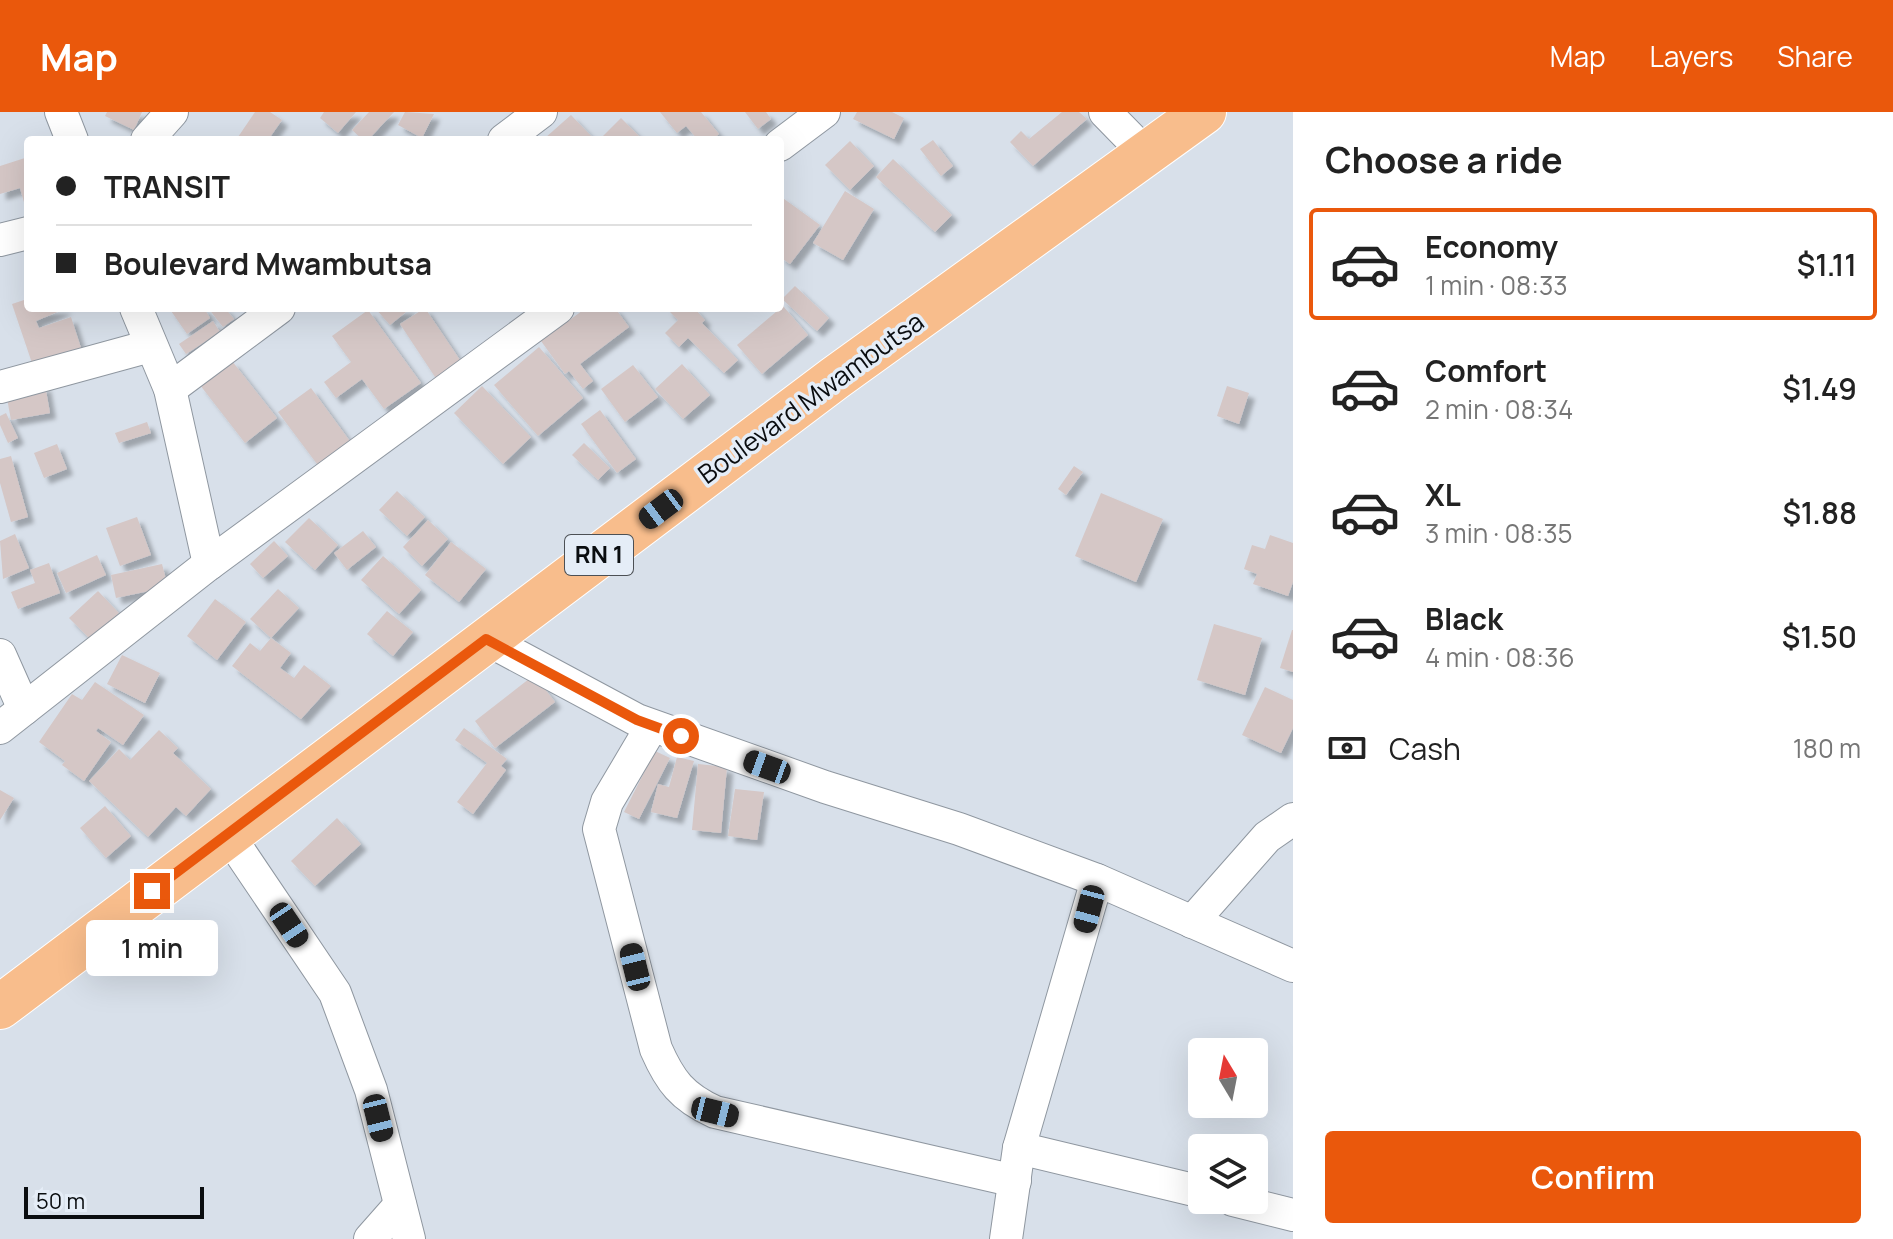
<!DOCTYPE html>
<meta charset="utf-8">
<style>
body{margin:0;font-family:Manrope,sans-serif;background:#f2f2f2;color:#222;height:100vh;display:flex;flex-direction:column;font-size:30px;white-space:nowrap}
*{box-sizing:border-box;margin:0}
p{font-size:26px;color:#767676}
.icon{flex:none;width:44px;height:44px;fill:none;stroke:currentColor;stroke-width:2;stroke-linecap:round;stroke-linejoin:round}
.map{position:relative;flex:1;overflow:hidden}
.panel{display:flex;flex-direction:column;background:#fff;width:600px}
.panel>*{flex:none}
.top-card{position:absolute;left:24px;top:24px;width:760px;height:176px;border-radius:8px;box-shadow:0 8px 32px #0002;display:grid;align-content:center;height:176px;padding:0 32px;background:#fff}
.needle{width:52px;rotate:350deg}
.tools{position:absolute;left:1188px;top:926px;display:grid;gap:16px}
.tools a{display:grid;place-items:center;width:80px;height:80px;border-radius:8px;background:#fff;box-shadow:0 8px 32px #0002;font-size:40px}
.scale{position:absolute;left:24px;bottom:20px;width:180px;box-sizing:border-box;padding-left:8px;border:4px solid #0a0d10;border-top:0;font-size:22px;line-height:28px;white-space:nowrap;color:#0a0d10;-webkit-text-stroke:6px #e5edf7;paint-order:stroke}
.end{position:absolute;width:36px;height:36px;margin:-18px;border:10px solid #ea580c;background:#fff;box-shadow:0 0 0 4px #fff}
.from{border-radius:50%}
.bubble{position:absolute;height:56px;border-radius:8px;background:#fff;box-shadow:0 8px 32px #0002;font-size:26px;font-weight:600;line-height:56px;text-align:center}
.car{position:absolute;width:24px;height:48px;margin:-24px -12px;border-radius:10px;box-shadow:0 0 6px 2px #0007;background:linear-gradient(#222 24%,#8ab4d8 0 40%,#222 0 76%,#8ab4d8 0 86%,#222 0)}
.top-card b{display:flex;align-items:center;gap:28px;height:76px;font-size:30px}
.top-card b+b{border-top:2px solid #e0e0e0}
.top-card i{width:20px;height:20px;background:#222}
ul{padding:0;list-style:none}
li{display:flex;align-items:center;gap:24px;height:112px;margin:0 16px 12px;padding:0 16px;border:4px solid transparent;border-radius:8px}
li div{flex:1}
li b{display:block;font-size:30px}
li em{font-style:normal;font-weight:600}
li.selected{border-color:#ea580c}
li>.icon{width:72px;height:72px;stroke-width:1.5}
h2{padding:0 32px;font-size:36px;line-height:96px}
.pay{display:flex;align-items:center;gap:20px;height:88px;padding:0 32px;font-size:30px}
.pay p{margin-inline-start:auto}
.button{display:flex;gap:16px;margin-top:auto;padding:16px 32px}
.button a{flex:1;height:92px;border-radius:8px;background:#ea580c;color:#fff;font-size:32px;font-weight:600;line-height:92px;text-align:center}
header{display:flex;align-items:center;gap:48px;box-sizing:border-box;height:112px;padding:0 40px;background:#ea580c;color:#fff}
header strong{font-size:38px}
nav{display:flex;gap:44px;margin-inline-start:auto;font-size:28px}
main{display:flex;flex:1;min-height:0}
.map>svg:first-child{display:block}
.building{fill:#d5c7c6;filter:url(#shadow)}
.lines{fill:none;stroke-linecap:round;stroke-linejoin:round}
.minor-casing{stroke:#8f97a0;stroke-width:34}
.highway-casing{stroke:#fff;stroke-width:46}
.minor{stroke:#fff;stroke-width:32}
.highway{stroke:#f8bd8c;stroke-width:44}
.route{stroke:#ea580c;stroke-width:10}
.labels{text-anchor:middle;stroke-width:7;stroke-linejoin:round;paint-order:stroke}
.shield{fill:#e5edf7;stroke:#4c5055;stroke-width:2}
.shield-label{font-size:24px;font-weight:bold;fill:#0a0d10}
.street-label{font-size:26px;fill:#0a0d10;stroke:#e5edf7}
</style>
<header>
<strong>Map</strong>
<nav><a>Map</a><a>Layers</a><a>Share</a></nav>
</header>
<main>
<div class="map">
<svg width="1293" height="1127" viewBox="0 0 1293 1127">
<defs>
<filter id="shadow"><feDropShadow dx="6" dy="6" stdDeviation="2" flood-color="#0004"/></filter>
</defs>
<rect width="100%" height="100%" fill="#d8e0ea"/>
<g class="building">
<polygon points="107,0 142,0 134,18 105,4"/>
<polygon points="255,0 270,0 282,8 268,28 236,28"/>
<polygon points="324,0 356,0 338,21 320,6"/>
<polygon points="369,0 394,0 368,28 363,28 352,18"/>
<polygon points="405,0 434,2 422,26 398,13"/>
<polygon points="660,0 701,0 719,22 712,28 698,28 686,14 677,21"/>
<polygon points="745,0 766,0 771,7 758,17"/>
<polygon points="857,0 892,0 904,6 894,27 853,7"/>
<polygon points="1062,0 1079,0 1087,7 1033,54 1010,30 1021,19 1029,27"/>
<polygon points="571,3 595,28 547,28 545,26"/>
<polygon points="621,6 641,26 599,28"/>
<polygon points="933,28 953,54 941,64 920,37"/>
<polygon points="850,29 874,54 850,78 825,53"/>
<polygon points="28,45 28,100 27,101 20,76 0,82 0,54"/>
<polygon points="893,47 952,103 935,120 876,65"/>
<polygon points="845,79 874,97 843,148 813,131"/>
<polygon points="780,84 820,113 790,152 780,145"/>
<polygon points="795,174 829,206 817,219 782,187"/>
<polygon points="27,187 28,196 67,196 36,209 39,216 71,205 83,242 34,257 12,192"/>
<polygon points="783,194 808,223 762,262 737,233"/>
<polygon points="169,196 204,196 210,206 187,222"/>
<polygon points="208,196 225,196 234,207 223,215"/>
<polygon points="375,196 411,196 390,213"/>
<polygon points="425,196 462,251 437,268 400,212"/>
<polygon points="586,196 615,196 629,215 580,252 593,269 583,277 569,259 565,262 541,229"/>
<polygon points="666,196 694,196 705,208 702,211 738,248 724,261 688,226 679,235 665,221 678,208"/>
<polygon points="368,198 421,271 384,297 362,267 336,286 324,270 351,250 332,224"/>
<polygon points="213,209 220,220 186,242 179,232"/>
<polygon points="539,235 583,286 538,324 494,273"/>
<polygon points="232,249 277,306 245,331 200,273"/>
<polygon points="682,252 710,283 683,307 655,277"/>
<polygon points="633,253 658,285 625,310 601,277"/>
<polygon points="45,273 50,301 11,308 6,281"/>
<polygon points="482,274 531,325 503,352 454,301"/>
<polygon points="1227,274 1249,281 1239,312 1217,304"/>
<polygon points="311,276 355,336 323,360 278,300"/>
<polygon points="600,298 636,347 617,361 581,312"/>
<polygon points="6,301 18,326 8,331 0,313 0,304"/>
<polygon points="147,310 151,321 119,331 115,321"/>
<polygon points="584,331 610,356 598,368 572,343"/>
<polygon points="57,332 67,357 44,366 34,341"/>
<polygon points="11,344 28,405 11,410 0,371 0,347"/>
<polygon points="1074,354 1083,360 1066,383 1058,377"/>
<polygon points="397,379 425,405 407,424 379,398"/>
<polygon points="1101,381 1163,407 1136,470 1075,444"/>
<polygon points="137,405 151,443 120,454 106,416"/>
<polygon points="309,406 338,433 315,458 285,430"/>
<polygon points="428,408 448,427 422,454 403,435"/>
<polygon points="363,419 376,435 347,458 334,441"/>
<polygon points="15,422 29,456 3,467 0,429"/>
<polygon points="1270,423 1293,431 1293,470 1288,484 1253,472 1257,462 1244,457 1252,433 1265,437"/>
<polygon points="274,429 288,444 263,466 250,452"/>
<polygon points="451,430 486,457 459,490 425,463"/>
<polygon points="97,443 106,463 66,481 57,461"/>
<polygon points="383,444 421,478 399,502 361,468"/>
<polygon points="49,451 60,481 18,497 11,480 35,471 30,458"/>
<polygon points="162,452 168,475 116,486 111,463"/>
<polygon points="278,477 299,496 271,526 250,507"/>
<polygon points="98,479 119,501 91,528 69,506"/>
<polygon points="215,487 246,510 217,548 187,524"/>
<polygon points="387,499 413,520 393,544 367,522"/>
<polygon points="1214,512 1262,526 1245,583 1197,568"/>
<polygon points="1292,518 1293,518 1293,560 1280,556"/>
<polygon points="271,526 291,541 280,556 294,566 304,553 331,574 301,607 232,554 250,531 260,539"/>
<polygon points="122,543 160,561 145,591 107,572"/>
<polygon points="534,563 555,590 495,636 475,609"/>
<polygon points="95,570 144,603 123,633 98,616 96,619 111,630 84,669 62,653 65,649 39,630 72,582 82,588"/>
<polygon points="1265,575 1293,588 1293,616 1281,641 1242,623"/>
<polygon points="464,616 507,647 501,654 506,658 473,702 457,690 487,651 455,628"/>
<polygon points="159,618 178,636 173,641 211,677 186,704 176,695 148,725 89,669 119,637 130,648"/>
<polygon points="655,639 670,646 639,707 624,700"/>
<polygon points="677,645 694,649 677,706 651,700 658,672 669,675"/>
<polygon points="698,652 727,655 721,721 692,718"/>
<polygon points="735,677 764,680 757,728 728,724"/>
<polygon points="0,678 14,686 0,708"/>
<polygon points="105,694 131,724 106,746 80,716"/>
<polygon points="337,706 361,732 315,774 291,749"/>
</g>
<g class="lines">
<g class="minor-casing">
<g id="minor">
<polyline points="61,0 72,28"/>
<polyline points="1105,0 1146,42"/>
<polyline points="147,28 172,0"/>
<polyline points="504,28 541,0"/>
<polyline points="780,33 824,0"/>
<polyline points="0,128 28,121"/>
<polyline points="136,196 170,277 209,452"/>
<polyline points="0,275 150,234"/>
<polyline points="170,277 279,196"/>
<polyline points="486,527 637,608 825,675 959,717 1097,768 1293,854"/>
<polyline points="0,543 24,597"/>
<path d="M652,614L607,690L599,717L656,937C670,969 682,985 715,1000L1015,1069"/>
<polyline points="0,616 209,452 558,196"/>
<polyline points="227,721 335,881 371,978 409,1127"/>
<polyline points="1192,810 1267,725 1293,707"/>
<polyline points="1019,1036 1202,1080"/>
<polyline points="1233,1088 1293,1103"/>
<polyline points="370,1127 400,1093"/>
<polyline points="1006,1127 1019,1036 1097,768"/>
</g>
</g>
<g class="highway-casing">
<polyline id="highway" points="0,895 835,266 1204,0"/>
</g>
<use href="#minor" class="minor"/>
<use href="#highway" class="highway"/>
</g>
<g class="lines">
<polyline class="route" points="152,779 486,527 637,608 681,624"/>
</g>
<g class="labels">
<rect class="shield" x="565" y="423" width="68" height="40" rx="6"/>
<g class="shield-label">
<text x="599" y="451">RN 1</text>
</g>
<g class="street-label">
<text transform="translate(811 286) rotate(-36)" y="9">Boulevard Mwambutsa</text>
</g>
</g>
</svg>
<div class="tools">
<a><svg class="needle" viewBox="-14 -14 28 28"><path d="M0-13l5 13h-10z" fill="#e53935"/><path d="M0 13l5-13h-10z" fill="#767676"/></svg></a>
<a><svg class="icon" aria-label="layers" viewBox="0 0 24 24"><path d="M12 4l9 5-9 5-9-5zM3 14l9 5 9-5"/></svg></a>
</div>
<div class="scale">50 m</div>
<i class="end from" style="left:681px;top:624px"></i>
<i class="end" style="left:152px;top:779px"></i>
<div class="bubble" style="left:86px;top:808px;width:132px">1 min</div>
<i class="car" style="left:661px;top:397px;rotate:233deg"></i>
<i class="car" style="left:767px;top:655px;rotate:290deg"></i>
<i class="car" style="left:1089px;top:797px;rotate:195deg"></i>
<i class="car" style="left:289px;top:813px;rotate:146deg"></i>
<i class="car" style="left:635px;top:855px;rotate:346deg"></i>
<i class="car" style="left:715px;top:1000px;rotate:104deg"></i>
<i class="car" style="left:378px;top:1006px;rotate:166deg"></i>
<div class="top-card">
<b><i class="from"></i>TRANSIT</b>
<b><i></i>Boulevard Mwambutsa</b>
</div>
</div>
<section class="panel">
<h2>Choose a ride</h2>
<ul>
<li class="selected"><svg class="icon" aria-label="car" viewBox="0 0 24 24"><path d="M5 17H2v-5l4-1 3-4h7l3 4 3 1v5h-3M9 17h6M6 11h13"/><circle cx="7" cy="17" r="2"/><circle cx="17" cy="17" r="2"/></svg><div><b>Economy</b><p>1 min · 08:33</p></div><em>$1.11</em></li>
<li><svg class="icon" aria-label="car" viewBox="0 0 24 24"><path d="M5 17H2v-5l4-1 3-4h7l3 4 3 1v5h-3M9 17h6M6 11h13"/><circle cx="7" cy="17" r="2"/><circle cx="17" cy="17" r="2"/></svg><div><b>Comfort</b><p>2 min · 08:34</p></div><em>$1.49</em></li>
<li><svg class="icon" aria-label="car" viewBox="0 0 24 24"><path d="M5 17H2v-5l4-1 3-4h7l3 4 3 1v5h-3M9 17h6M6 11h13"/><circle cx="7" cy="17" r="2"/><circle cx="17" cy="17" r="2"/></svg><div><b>XL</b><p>3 min · 08:35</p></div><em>$1.88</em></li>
<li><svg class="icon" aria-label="car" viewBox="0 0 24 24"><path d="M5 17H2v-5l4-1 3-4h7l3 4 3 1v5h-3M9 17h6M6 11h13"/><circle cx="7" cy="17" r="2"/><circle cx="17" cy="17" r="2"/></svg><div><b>Black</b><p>4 min · 08:36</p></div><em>$1.50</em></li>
</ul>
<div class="pay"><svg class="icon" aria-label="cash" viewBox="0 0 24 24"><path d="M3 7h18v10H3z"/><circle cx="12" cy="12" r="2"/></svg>Cash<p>180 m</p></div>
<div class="button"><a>Confirm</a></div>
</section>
</main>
